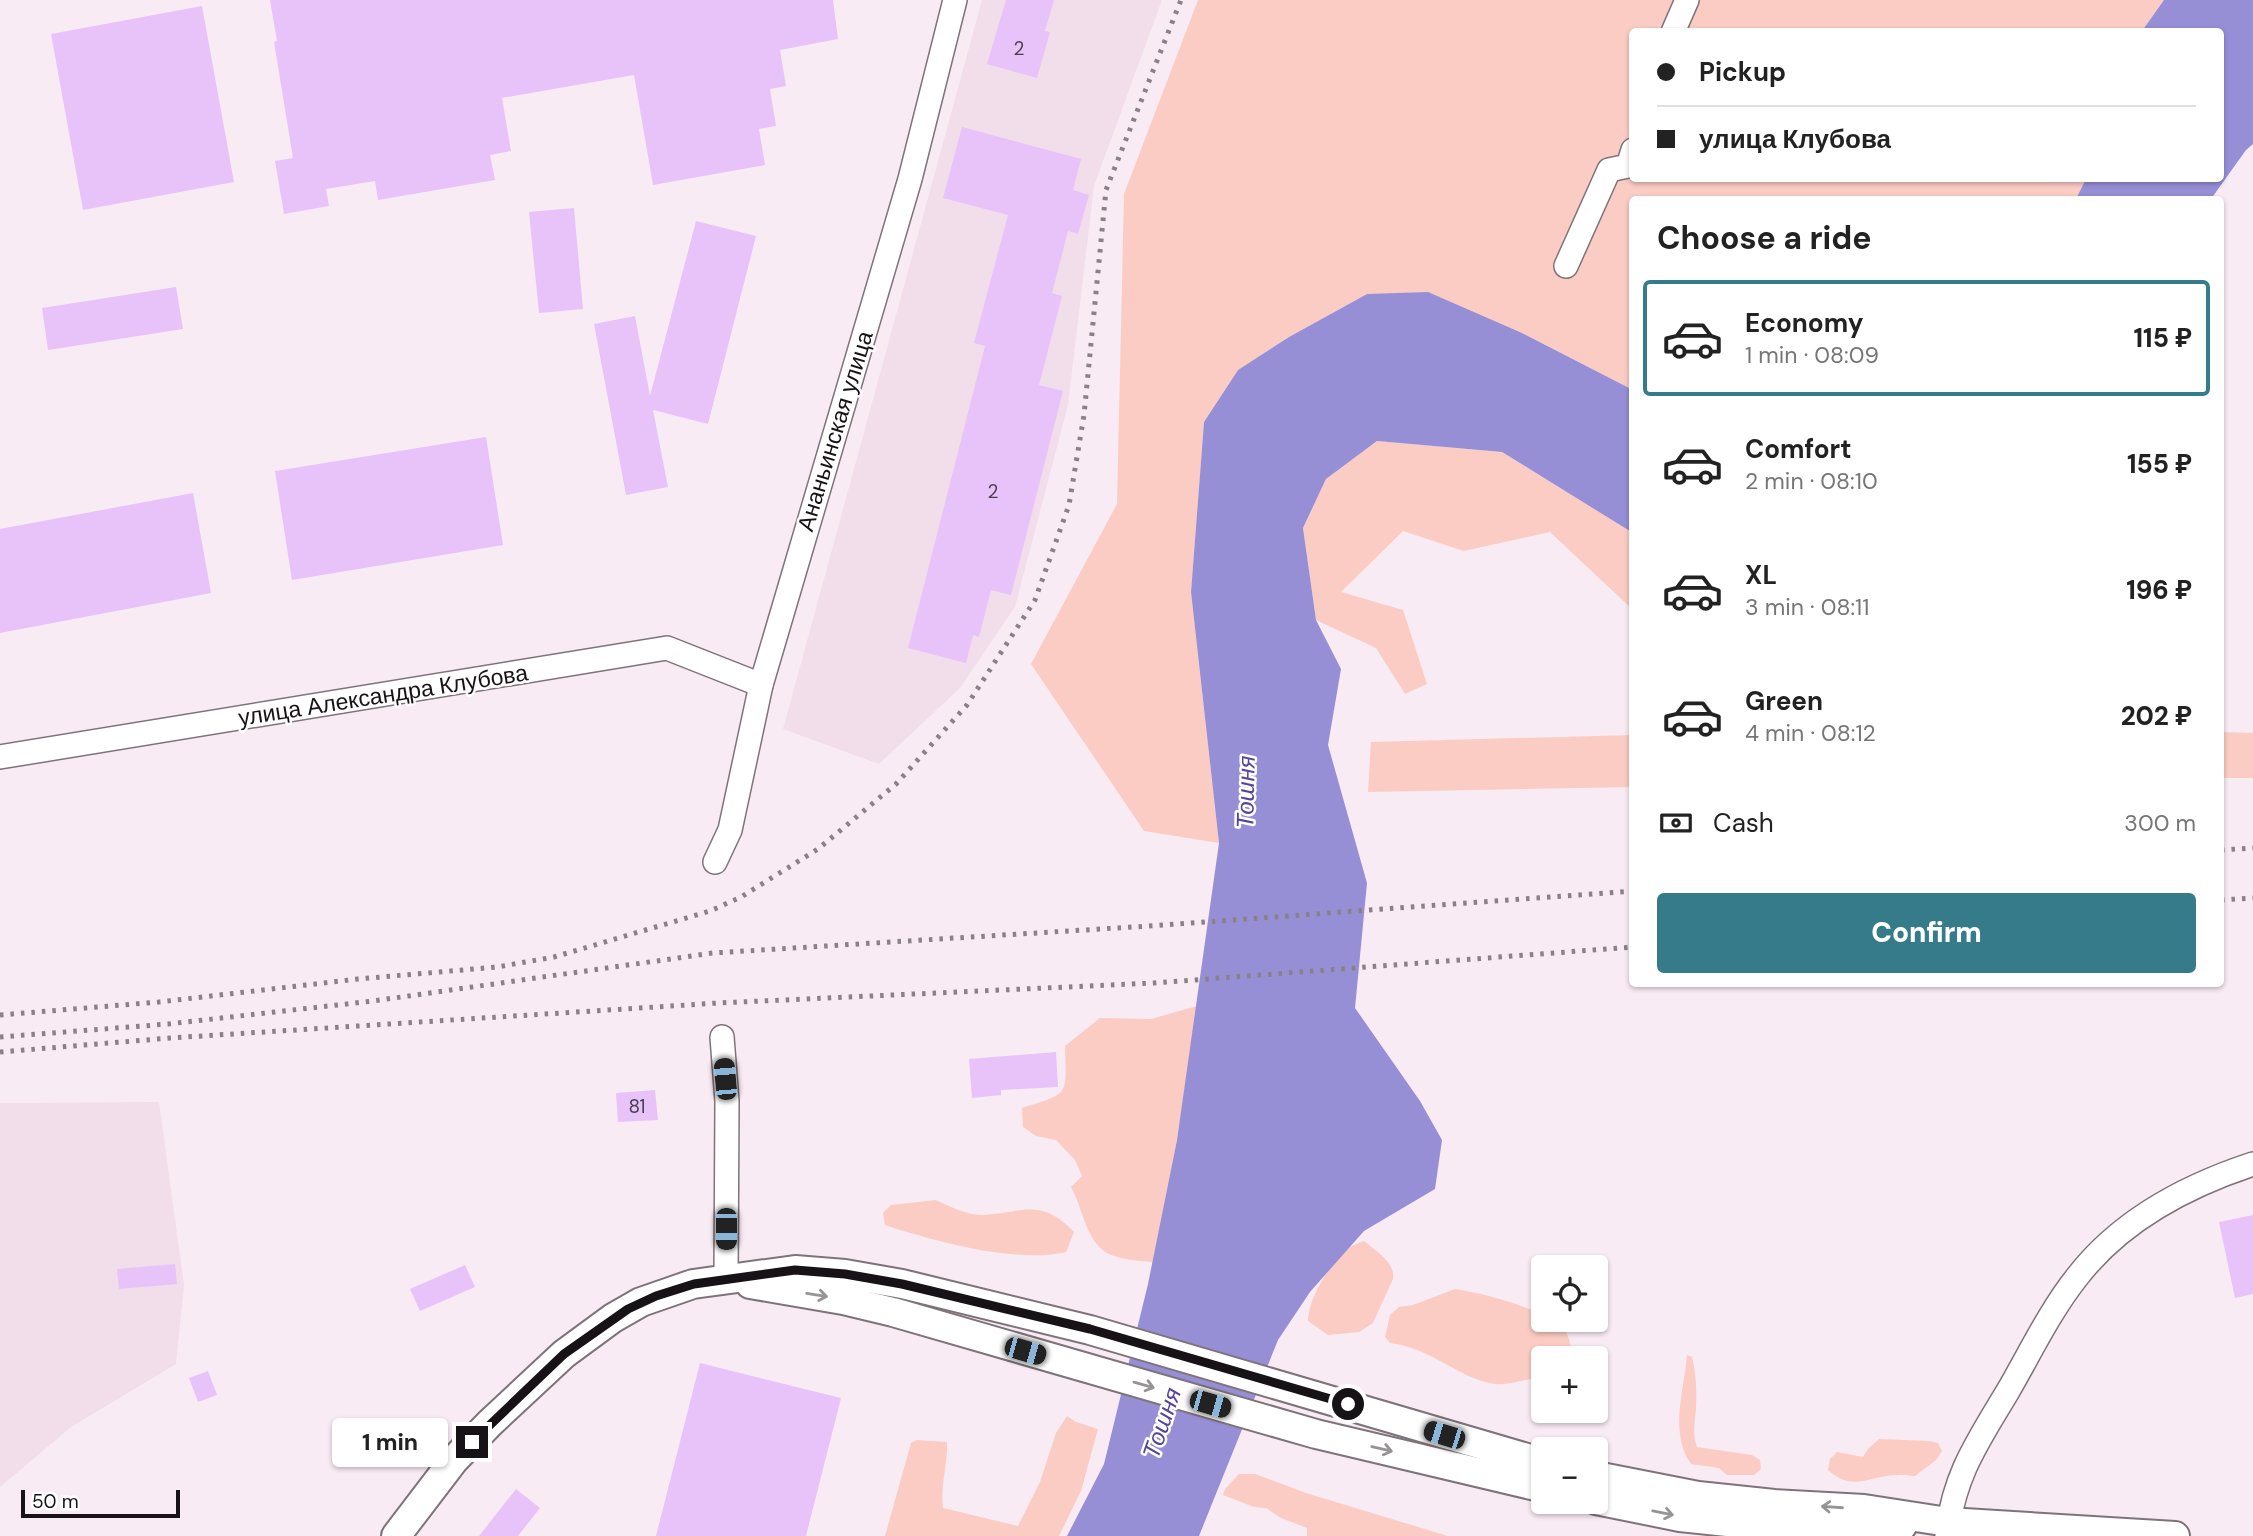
<!DOCTYPE html>
<meta charset="utf-8">
<style>
body{margin:0;font-family:"DM Sans",sans-serif;background:#f2f2f2;color:#222;height:100vh;display:flex;flex-direction:column;font-size:26px;white-space:nowrap}
*{box-sizing:border-box;margin:0}
p{font-size:23px;color:#767676}
.icon{flex:none;width:38px;height:38px;fill:none;stroke:currentColor;stroke-width:2;stroke-linecap:round;stroke-linejoin:round}
.map{position:relative;flex:1;overflow:hidden}
.panel{position:absolute;left:1629px;top:196px;width:595px;height:791px;display:flex;flex-direction:column;background:#fff;border-radius:7px;box-shadow:0 2px 5px #0004}
.panel>*{flex:none}
.banner{position:absolute;left:1629px;top:28px;width:595px;height:154px;border-radius:7px;box-shadow:0 2px 5px #0004;display:grid;align-content:center;height:154px;padding:0 28px;background:#fff}
.controls{position:absolute;left:1531px;top:1255px;display:grid;gap:14px}
.controls a{display:grid;place-items:center;width:77px;height:77px;border-radius:7px;background:#fff;box-shadow:0 2px 5px #0004;font-size:35px}
.scale{position:absolute;left:21px;bottom:18px;width:159px;box-sizing:border-box;padding-left:7px;border:4px solid #171215;border-top:0;font-size:19px;line-height:24px;white-space:nowrap;color:#171215;-webkit-text-stroke:5px #fff;paint-order:stroke}
.end{position:absolute;width:32px;height:32px;margin:-16px;border:9px solid #171215;background:#fff;box-shadow:0 0 0 4px #fff}
.from{border-radius:50%}
.bubble{position:absolute;height:49px;border-radius:7px;background:#fff;box-shadow:0 2px 5px #0004;font-size:23px;font-weight:800;line-height:49px;text-align:center}
.car{position:absolute;width:21px;height:42px;margin:-21px -10px;border-radius:9px;box-shadow:0 0 5px 2px #0007;background:linear-gradient(#222 24%,#8ab4d8 0 40%,#222 0 76%,#8ab4d8 0 86%,#222 0)}
.banner b{display:flex;align-items:center;gap:24px;height:66px;font-size:26px}
.banner b+b{border-top:2px solid #e0e0e0}
.banner i{width:18px;height:18px;background:#222}
ul{padding:0;list-style:none}
li{display:flex;align-items:center;gap:21px;height:116px;margin:0 14px 10px;padding:0 14px;border:4px solid transparent;border-radius:7px}
li div{flex:1}
li b{display:block;font-size:26px}
li em{font-style:normal;font-weight:800}
li.selected{border-color:#367b89}
li>.icon{width:63px;height:63px;stroke-width:1.5}
h2{padding:0 28px;font-size:32px;line-height:84px}
.pay{display:flex;align-items:center;gap:18px;height:77px;padding:0 28px;font-size:26px}
.pay p{margin-inline-start:auto}
.cta{display:flex;gap:14px;margin-top:auto;padding:14px 28px}
.cta a{flex:1;height:80px;border-radius:7px;background:#367b89;color:#fff;font-size:28px;font-weight:800;line-height:80px;text-align:center}
.map>svg:first-child{display:block}
.built{fill:#f2ddeb}
.green{fill:#fbccc3}
.water{fill:#978fd6}
.building{fill:#e7c3f9}
.lines{fill:none;stroke-linecap:round;stroke-linejoin:round}
.minor-casing{stroke:#7f737a;stroke-width:26}
.major-casing{stroke:#7f737a;stroke-width:32}
.minor{stroke:#fff;stroke-width:23}
.major{stroke:#fff;stroke-width:28}
.rail{stroke:#8a8187;stroke-width:5;stroke-dasharray:3.5 7;stroke-linecap:butt}
.oneway{stroke:#979496}
.route{stroke:#171215;stroke-width:9}
.labels{text-anchor:middle;stroke-width:5;stroke-linejoin:round;paint-order:stroke}
.number-label{font-size:19px;fill:#4b3e4e}
.street-label{font-size:23px;fill:#171215;stroke:#fff}
.water-label{font-size:24px;font-style:italic;fill:#55459a;stroke:#fff}
</style>
<div class="map">
<svg width="2253" height="1536" viewBox="0 0 2253 1536">
<rect width="100%" height="100%" fill="#f9ebf4"/>
<g class="built">
<polygon points="982,0 1162,0 1094,186 1068,405 1015,607 960,688 879,764 783,729"/>
<polygon points="159,1102 184,1285 176,1364 71,1427 0,1487 0,1103"/>
</g>
<g class="green">
<polygon points="1198,0 2164,0 2142,31 1633,32 1633,178 2086,179 2076,200 1633,200 1633,390 1522,333 1367,294 1289,337 1238,370 1204,422 1191,592 1219,843 1144,831 1031,664 1117,504 1124,194"/>
<polygon points="1377,441 1502,452 1633,533 1633,610 1550,532 1464,551 1403,531 1341,592 1403,610 1427,684 1405,694 1376,648 1316,620 1303,528 1326,479"/>
<polygon points="2221,732 2253,733 2253,778 2221,778"/>
<polygon points="1633,735 1633,787 1368,792 1371,742"/>
<path d="M1197,1006L1177,1140L1153,1262C1140,1261 1126,1260 1114,1256C1086,1247 1084,1210 1071,1187L1082,1176L1075,1160L1056,1140L1036,1136L1023,1127L1022,1108C1071,1093 1066,1096 1065,1046L1100,1018L1151,1019Z"/>
<path d="M936,1200C951,1207 966,1215 983,1215C1023,1213 1040,1197 1074,1232L1066,1252C1017,1264 933,1241 885,1225L883,1213L891,1205Z"/>
<path d="M1364,1241C1376,1251 1396,1263 1393,1279L1373,1323L1359,1332L1328,1335L1308,1321C1308,1298 1331,1262 1348,1248C1353,1245 1359,1243 1364,1241Z"/>
<path d="M1455,1289C1485,1294 1515,1302 1543,1315L1544,1320C1564,1320 1573,1339 1571,1358H1544L1543,1378C1528,1377 1511,1386 1495,1384C1459,1379 1432,1348 1390,1343L1385,1337L1390,1315L1399,1307L1413,1305Z"/>
<path d="M1687,1355L1692,1357C1696,1373 1697,1391 1696,1408C1695,1423 1692,1432 1697,1447L1752,1455L1760,1460L1761,1469L1754,1475H1727L1719,1468L1691,1464C1669,1432 1684,1391 1687,1355Z"/>
<path d="M1067,1416L1076,1422L1098,1429L1081,1491L1059,1536H885L911,1443L917,1440L947,1442C948,1464 940,1485 943,1508L1018,1526L1040,1482L1056,1433Z"/>
<path d="M1879,1439L1930,1441L1938,1443L1942,1451L1936,1460L1915,1476C1910,1476 1904,1474 1898,1475C1870,1475 1853,1493 1828,1470L1830,1459L1837,1452L1863,1457L1868,1449Z"/>
<polygon points="1239,1474 1255,1474 1306,1493 1448,1536 1307,1536 1307,1528 1281,1518 1266,1508 1254,1507 1223,1495 1225,1489"/>
</g>
<g class="water">
<polygon points="2164,0 2253,0 2253,144 2246,150 2211,199 2076,199 2086,179 2221,178 2221,32 2142,31"/>
<polygon points="1428,292 1522,333 1633,390 1633,533 1502,452 1377,441 1326,479 1303,528 1316,620 1341,669 1328,745 1367,883 1355,1008 1420,1101 1442,1140 1435,1189 1364,1231 1310,1292 1278,1340 1199,1536 1067,1536 1104,1464 1148,1284 1177,1140 1219,843 1191,592 1204,422 1238,370 1289,337 1367,294"/>
</g>
<g class="building">
<polygon points="270,0 833,0 838,39 780,50 786,86 770,89 776,126 759,129 765,165 653,185 634,75 502,98 511,151 490,155 495,180 378,200 375,181 326,189 329,206 284,214 275,161 293,158 274,42 277,41"/>
<polygon points="1006,0 1054,0 1045,31 1050,32 1037,78 987,64"/>
<polygon points="202,6 234,182 83,210 51,34"/>
<polygon points="962,127 1081,159 1073,190 1089,195 1078,234 1068,231 1052,293 1062,296 1039,385 1063,391 1011,595 991,590 979,637 973,635 966,663 908,648 985,346 974,343 1008,215 943,198"/>
<polygon points="574,208 583,309 539,313 529,212"/>
<polygon points="696,221 756,236 708,424 653,410 668,487 626,495 594,324 635,316 650,396"/>
<polygon points="176,287 183,329 48,350 42,308"/>
<polygon points="486,437 503,545 292,580 275,471"/>
<polygon points="193,493 211,593 0,633 0,529"/>
<polygon points="1056,1052 1058,1087 1001,1090 1001,1095 972,1098 969,1059"/>
<polygon points="655,1090 658,1120 618,1122 616,1093"/>
<polygon points="2253,1215 2253,1294 2235,1298 2219,1222"/>
<polygon points="175,1264 177,1284 119,1289 117,1269"/>
<polygon points="465,1265 475,1287 420,1311 410,1289"/>
<polygon points="700,1363 841,1398 806,1536 656,1536"/>
<polygon points="208,1371 217,1395 198,1402 189,1378"/>
<polygon points="516,1489 540,1508 518,1536 479,1536"/>
</g>
<g class="lines">
<g class="minor-casing">
<g id="minor">
<polyline points="1673,32 1687,0"/>
<polyline points="1566,266 1609,170 1628,166 1633,150"/>
<polyline points="0,757 667,648 761,685"/>
<polyline points="715,862 730,830 761,685 910,179 955,0"/>
<polyline points="722,1037 727,1101 726,1280"/>
<path d="M1947,1536C1953,1476 1978,1441 2008,1391C2030,1353 2050,1311 2077,1277C2121,1220 2186,1186 2253,1164"/>
</g>
</g>
<g class="major-casing">
<g id="major">
<polyline points="750,1284 843,1300 893,1312 1316,1434 1544,1488"/>
<polyline points="1596,1476 1698,1496 1774,1504 1864,1509 1948,1522 2175,1536"/>
<polyline points="1596,1500 1680,1517 1746,1524 1844,1532 1902,1526"/>
<polyline points="396,1536 454,1460 490,1423 564,1354 613,1318 641,1302 693,1284 795,1270 845,1274 902,1284 1090,1330 1544,1463"/>
</g>
</g>
<use href="#minor" class="minor"/>
<use href="#major" class="major"/>
<g class="rail">
<polyline points="2221,850 2253,848"/>
<polyline points="2221,900 2253,898"/>
<polyline points="0,1015 159,1002 358,979 497,967 554,957 710,911 741,897 818,849 896,784 967,705 1035,600 1069,505 1084,415 1106,190 1181,0"/>
<polyline points="0,1037 168,1024 373,1001 713,953 1149,926 1633,891"/>
<polyline points="0,1052 170,1038 718,1003 1154,983 1633,947"/>
</g>
</g>
<defs><path id="oneway-shaft" d="M-6 0H5M1.5-3L5.5 0L1.5 3" fill="none" stroke-width="1.6" stroke-linecap="round" stroke-linejoin="round" transform="scale(1.75)"/></defs>
<g class="oneway">
<use href="#oneway-shaft" transform="translate(817 1295) rotate(9)"/>
<use href="#oneway-shaft" transform="translate(1144 1385) rotate(16)"/>
<use href="#oneway-shaft" transform="translate(1382 1449) rotate(13)"/>
<use href="#oneway-shaft" transform="translate(1832 1507) rotate(-176)"/>
<use href="#oneway-shaft" transform="translate(1663 1513) rotate(11)"/>
</g>
<g class="lines">
<polyline class="route" points="472,1442 564,1354 628,1309 656,1296 694,1284 795,1270 845,1274 902,1284 1090,1329 1348,1404"/>
</g>
<g class="labels">
<g class="number-label">
<text x="1019" y="55">2</text>
<text x="993" y="498">2</text>
<text x="637" y="1113">81</text>
</g>
<g class="street-label">
<text transform="translate(835 431) rotate(-73)" y="8">Ананьинская улица</text>
<text transform="translate(383 695) rotate(-9)" y="8">улица Александра Клубова</text>
</g>
<g class="water-label">
<text transform="translate(1246 792) rotate(-89)" y="8">Тошня</text>
<text transform="translate(1162 1423) rotate(-71)" y="8">Тошня</text>
</g>
</g>
</svg>
<div class="controls">
<a><svg class="icon" aria-label="locate" viewBox="0 0 24 24"><circle cx="12" cy="12" r="6"/><path d="M12 2v4M12 18v4M2 12h4M18 12h4"/></svg></a>
<a>+</a>
<a>−</a>
</div>
<div class="scale">50 m</div>
<i class="end from" style="left:1348px;top:1404px"></i>
<i class="end" style="left:472px;top:1442px"></i>
<div class="bubble" style="left:332px;top:1418px;width:116px">1 min</div>
<i class="car" style="left:725px;top:1079px;rotate:355deg"></i>
<i class="car" style="left:726px;top:1229px;rotate:180deg"></i>
<i class="car" style="left:1025px;top:1351px;rotate:106deg"></i>
<i class="car" style="left:1210px;top:1404px;rotate:106deg"></i>
<i class="car" style="left:1444px;top:1435px;rotate:287deg"></i>
<div class="banner">
<b><i class="from"></i>Pickup</b>
<b><i></i>улица Клубова</b>
</div>
<section class="panel">
<h2>Choose a ride</h2>
<ul>
<li class="selected"><svg class="icon" aria-label="car" viewBox="0 0 24 24"><path d="M5 17H2v-5l4-1 3-4h7l3 4 3 1v5h-3M9 17h6M6 11h13"/><circle cx="7" cy="17" r="2"/><circle cx="17" cy="17" r="2"/></svg><div><b>Economy</b><p>1 min · 08:09</p></div><em>115 ₽</em></li>
<li><svg class="icon" aria-label="car" viewBox="0 0 24 24"><path d="M5 17H2v-5l4-1 3-4h7l3 4 3 1v5h-3M9 17h6M6 11h13"/><circle cx="7" cy="17" r="2"/><circle cx="17" cy="17" r="2"/></svg><div><b>Comfort</b><p>2 min · 08:10</p></div><em>155 ₽</em></li>
<li><svg class="icon" aria-label="car" viewBox="0 0 24 24"><path d="M5 17H2v-5l4-1 3-4h7l3 4 3 1v5h-3M9 17h6M6 11h13"/><circle cx="7" cy="17" r="2"/><circle cx="17" cy="17" r="2"/></svg><div><b>XL</b><p>3 min · 08:11</p></div><em>196 ₽</em></li>
<li><svg class="icon" aria-label="car" viewBox="0 0 24 24"><path d="M5 17H2v-5l4-1 3-4h7l3 4 3 1v5h-3M9 17h6M6 11h13"/><circle cx="7" cy="17" r="2"/><circle cx="17" cy="17" r="2"/></svg><div><b>Green</b><p>4 min · 08:12</p></div><em>202 ₽</em></li>
</ul>
<div class="pay"><svg class="icon" aria-label="cash" viewBox="0 0 24 24"><path d="M3 7h18v10H3z"/><circle cx="12" cy="12" r="2"/></svg>Cash<p>300 m</p></div>
<div class="cta"><a>Confirm</a></div>
</section>
</div>
